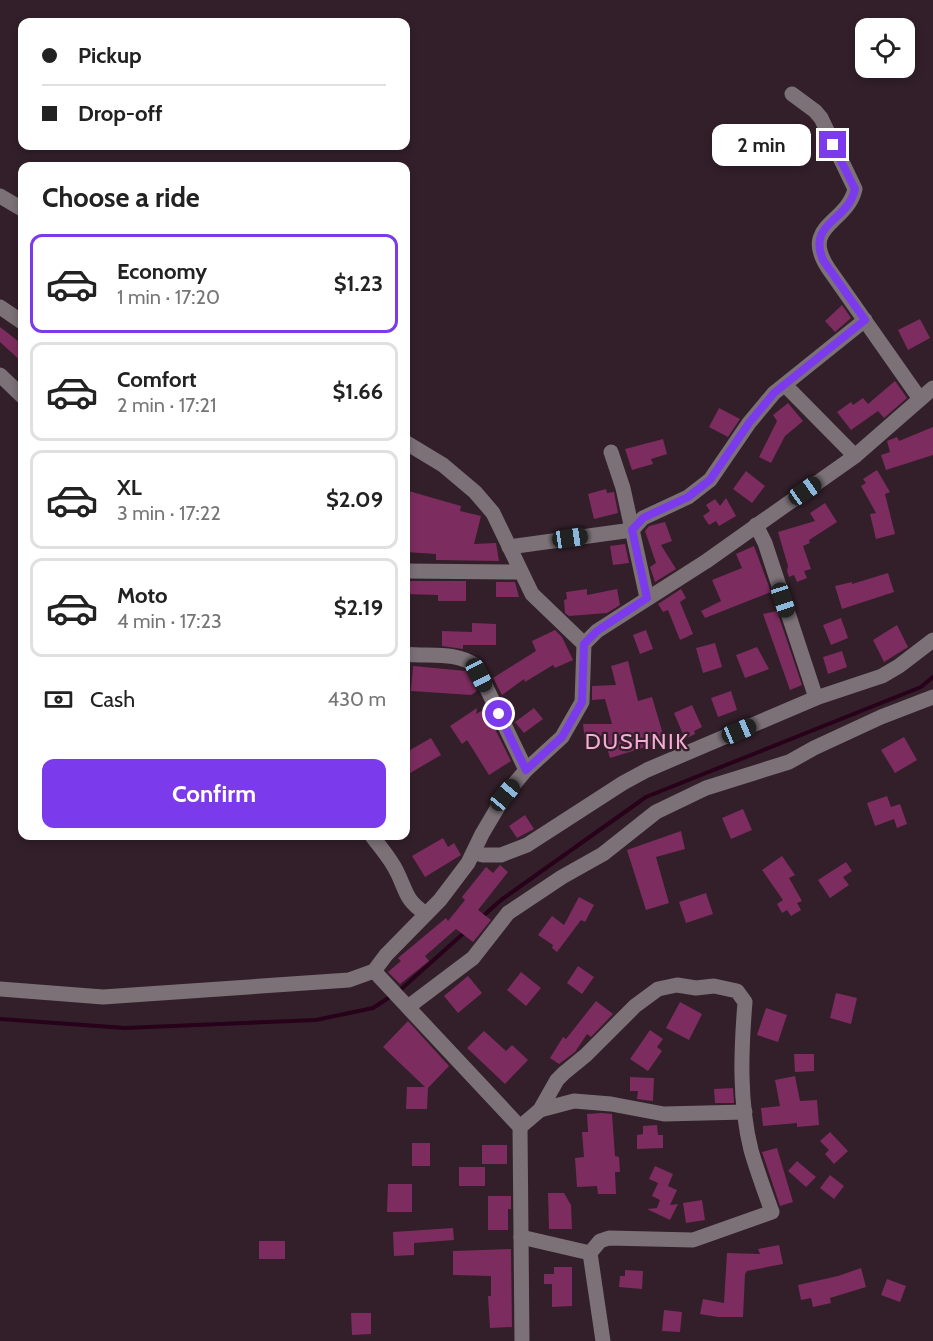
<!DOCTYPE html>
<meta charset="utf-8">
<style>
body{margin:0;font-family:Cabin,sans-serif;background:#f6f6f6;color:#222;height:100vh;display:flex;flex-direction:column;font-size:22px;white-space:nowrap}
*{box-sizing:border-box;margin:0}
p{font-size:20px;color:#767676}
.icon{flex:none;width:33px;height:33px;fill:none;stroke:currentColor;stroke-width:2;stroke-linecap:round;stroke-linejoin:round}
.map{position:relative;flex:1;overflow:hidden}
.side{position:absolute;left:18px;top:162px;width:392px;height:678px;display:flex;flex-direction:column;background:#fff;border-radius:12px;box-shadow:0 3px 9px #0003}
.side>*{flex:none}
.guide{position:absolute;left:18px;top:18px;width:392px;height:132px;border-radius:12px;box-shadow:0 3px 9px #0003;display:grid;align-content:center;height:132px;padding:0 24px;background:#fff}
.tools{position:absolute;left:855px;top:18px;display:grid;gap:12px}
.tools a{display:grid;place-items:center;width:60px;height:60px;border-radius:12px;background:#fff;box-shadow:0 3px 9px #0003;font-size:30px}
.end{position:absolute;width:27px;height:27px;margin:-14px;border:8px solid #7c3aed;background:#fff;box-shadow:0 0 0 3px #fff}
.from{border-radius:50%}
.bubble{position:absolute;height:42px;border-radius:12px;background:#fff;box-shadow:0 3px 9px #0003;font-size:20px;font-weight:700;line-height:42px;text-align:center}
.car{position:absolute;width:18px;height:36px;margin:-18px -9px;border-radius:8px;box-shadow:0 0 4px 2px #0007;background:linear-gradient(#222 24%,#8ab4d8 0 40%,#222 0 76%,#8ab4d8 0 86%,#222 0)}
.guide b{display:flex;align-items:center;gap:21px;height:57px;font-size:22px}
.guide b+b{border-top:2px solid #e0e0e0}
.guide i{width:15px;height:15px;background:#222}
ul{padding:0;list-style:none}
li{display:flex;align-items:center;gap:18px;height:99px;margin:0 12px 9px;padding:0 12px;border:3px solid #e0e0e0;border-radius:12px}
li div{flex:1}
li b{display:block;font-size:22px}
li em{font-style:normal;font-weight:700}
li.current{border-color:#7c3aed}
li>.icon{width:54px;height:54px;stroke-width:1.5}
h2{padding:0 24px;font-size:27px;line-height:72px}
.pay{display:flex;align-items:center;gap:15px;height:66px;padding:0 24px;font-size:22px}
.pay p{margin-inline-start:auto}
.button{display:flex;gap:12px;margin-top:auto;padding:12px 24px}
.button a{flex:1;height:69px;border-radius:12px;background:#7c3aed;color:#fff;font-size:24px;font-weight:700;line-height:69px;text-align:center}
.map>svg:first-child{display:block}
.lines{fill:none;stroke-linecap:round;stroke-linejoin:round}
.stream{stroke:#28011a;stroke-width:4}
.building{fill:#7d2c5f}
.minor{stroke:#7b7176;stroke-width:15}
.route{stroke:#7c3aed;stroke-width:8}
.labels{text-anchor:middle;stroke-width:4.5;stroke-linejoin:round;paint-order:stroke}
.quarter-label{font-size:22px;letter-spacing:1.5px;fill:#f6acd5;stroke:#321f29}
</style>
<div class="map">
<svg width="933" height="1341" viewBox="0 0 933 1341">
<rect width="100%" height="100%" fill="#321f29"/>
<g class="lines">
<g class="stream">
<polyline points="482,917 501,900 646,797 921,687 933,677"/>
<polyline points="399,991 465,932"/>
<polyline points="0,1019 125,1028 316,1020 373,1008 393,995"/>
</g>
</g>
<g class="building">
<polygon points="842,305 851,318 835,332 825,321"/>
<polygon points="920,319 930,338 908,350 898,330"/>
<polygon points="0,327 18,341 22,335 22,362 0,342"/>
<polygon points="895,381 907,398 884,418 878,411 851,430 837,412 851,402 853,405 863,398 868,404"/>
<polygon points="788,403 803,421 785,436 771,463 759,457 777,421 773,415"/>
<polygon points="719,408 740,419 728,437 709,427"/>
<polygon points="933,427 933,455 886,470 881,455 890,452 887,441 897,437 899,441"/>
<polygon points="663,439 667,454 651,459 653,464 632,470 625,449"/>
<polygon points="877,470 890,492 885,494 895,534 876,539 870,514 876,513 861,486 866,483 863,479"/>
<polygon points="746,471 765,486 752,503 733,489"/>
<polygon points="606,489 607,493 614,492 618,513 594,519 588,494"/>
<polygon points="405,490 461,506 460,511 481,516 474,544 496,543 499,561 436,560 436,554 405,552 409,518 405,517"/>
<polygon points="726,498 736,516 719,526 716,521 709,525 703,516 710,511 706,505 715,499 720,506"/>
<polygon points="825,503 837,522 809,540 810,543 803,546 811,569 804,571 807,578 797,582 794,575 789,577 787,571 788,566 778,532 815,521 810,513"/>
<polygon points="665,522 672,541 661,545 676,569 655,582 650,567 656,563 645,531 649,526"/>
<polygon points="625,544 629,563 613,565 610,546"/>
<polygon points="754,546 771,592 705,618 701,611 721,601 712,580 742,568 736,554"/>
<polygon points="888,573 894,592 842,609 835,586 852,582 852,584"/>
<polygon points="405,581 466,581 466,601 438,601 438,595 405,594"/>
<polygon points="496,582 515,582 519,597 496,597"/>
<polygon points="587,589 587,595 617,589 620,605 607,613 569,616 565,613 564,600 567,599 566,592"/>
<polygon points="681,589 686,598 680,602 693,634 680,640 668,610 663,612 658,604"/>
<polygon points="777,611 802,685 790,690 763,614"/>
<polygon points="841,618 848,638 831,645 823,625"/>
<polygon points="472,623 496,624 496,645 463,645 463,649 442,646 442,631 472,632"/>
<polygon points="897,625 908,647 884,662 873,640"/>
<polygon points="555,630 562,637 573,660 555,668 553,665 525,682 524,679 502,695 493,678 536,651 532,641"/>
<polygon points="646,630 653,649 640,654 633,635"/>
<polygon points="715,643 722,667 703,673 696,648"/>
<polygon points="757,647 769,669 745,678 736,655"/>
<polygon points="842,651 847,667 828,674 823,657"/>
<polygon points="628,661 638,701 652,697 665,741 610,758 603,735 585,741 583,724 612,724 605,699 592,700 592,686 616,685 611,666"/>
<polygon points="413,666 466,671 477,691 471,695 411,691"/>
<polygon points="731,691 737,710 718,717 711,698"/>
<polygon points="692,705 702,727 694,731 695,734 685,739 674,713"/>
<polygon points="477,708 476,714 485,709 511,761 489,775 467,740 462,744 450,726"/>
<polygon points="534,708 543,719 524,733 515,722"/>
<polygon points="904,737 917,760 895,773 881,750"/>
<polygon points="431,738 441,755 405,776 405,753"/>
<polygon points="887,796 891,807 900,804 907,824 897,828 894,819 875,826 867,803"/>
<polygon points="743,809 752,830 731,839 722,818"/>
<polygon points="525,815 534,829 517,838 509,826"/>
<polygon points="681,831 685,849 656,857 669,903 646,910 627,850"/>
<polygon points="443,838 448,847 454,843 461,855 425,877 412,856"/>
<polygon points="782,856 795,875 789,878 802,901 797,903 801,910 791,916 787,910 782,913 777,904 783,900 762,870"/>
<polygon points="846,862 852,871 843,877 849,885 830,898 818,880"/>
<polygon points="500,865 508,872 478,910 491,920 473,942 456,929 425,956 429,961 400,984 388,972 401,961 398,958 446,918 448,921 465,900 462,897 486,867 493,873"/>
<polygon points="706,893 713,914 686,923 679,902"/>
<polygon points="579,897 594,905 585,922 581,920 557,952 552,948 553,945 538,935 552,916 564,925"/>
<polygon points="578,966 594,977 582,994 567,983"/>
<polygon points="521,972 541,988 526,1006 507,990"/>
<polygon points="468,976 482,993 458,1013 444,996"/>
<polygon points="836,993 857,998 851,1024 830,1018"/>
<polygon points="596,1001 613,1014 591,1037 587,1034 575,1052 559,1064 550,1058 563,1037 566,1039"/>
<polygon points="680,1002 702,1014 689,1040 666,1028"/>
<polygon points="766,1008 787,1015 778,1042 757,1035"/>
<polygon points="408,1021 449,1066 428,1088 427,1109 406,1109 407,1087 425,1087 383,1047"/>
<polygon points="650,1030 663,1039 657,1047 662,1051 648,1071 630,1059"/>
<polygon points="484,1031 506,1051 512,1045 528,1060 505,1084 467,1048"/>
<polygon points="794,1054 814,1054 814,1071 795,1072"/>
<polygon points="795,1076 800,1101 817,1100 819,1125 797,1127 797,1123 763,1126 761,1108 780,1106 775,1080"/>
<polygon points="630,1077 654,1078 653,1101 637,1099 638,1091 630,1091"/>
<polygon points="733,1088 734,1103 715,1103 714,1089"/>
<polygon points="602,1113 612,1114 615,1156 619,1157 620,1172 615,1172 616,1194 598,1194 597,1186 577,1187 575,1158 584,1157 582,1132 588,1132 587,1114"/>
<polygon points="657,1125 658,1135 663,1135 663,1148 637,1149 637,1135 643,1134 643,1126"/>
<polygon points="830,1132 848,1151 834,1164 825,1154 829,1150 820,1141"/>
<rect x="412" y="1143" width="18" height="23"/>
<rect x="482" y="1145" width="25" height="19"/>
<polygon points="777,1148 793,1202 780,1206 762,1152"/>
<polygon points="797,1161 816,1177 806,1187 788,1171"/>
<polygon points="655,1166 673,1174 668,1186 677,1190 670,1205 678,1204 670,1220 647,1209 657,1208 660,1200 652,1196 658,1183 649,1179"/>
<rect x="459" y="1167" width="26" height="19"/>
<polygon points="830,1175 844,1186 834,1199 820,1188"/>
<polygon points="388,1184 412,1184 412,1212 387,1212"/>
<polygon points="548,1193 564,1193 571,1205 572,1229 549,1229"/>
<polygon points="488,1196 511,1196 511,1209 508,1209 508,1230 488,1230"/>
<polygon points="702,1200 705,1220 686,1223 683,1203"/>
<polygon points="453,1228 454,1240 414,1243 414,1255 394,1256 393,1232"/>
<rect x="259" y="1241" width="26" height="18"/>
<polygon points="779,1245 783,1264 747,1271 745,1274 743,1317 718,1317 700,1314 703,1299 724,1303 727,1253 760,1254 758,1249"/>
<polygon points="511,1249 512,1327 490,1328 488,1296 491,1296 491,1276 453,1275 453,1251"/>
<polygon points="554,1267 572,1267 572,1306 552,1307 552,1284 544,1284 544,1274 554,1274"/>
<polygon points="861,1268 866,1287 830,1298 831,1303 813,1307 811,1298 801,1300 798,1285 838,1276"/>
<polygon points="625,1270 643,1271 642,1289 619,1287 620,1276 625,1276"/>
<polygon points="887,1279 906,1286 900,1302 881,1295"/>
<polygon points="664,1310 682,1312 680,1332 662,1331"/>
<polygon points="351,1313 371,1313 371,1334 352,1335"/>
</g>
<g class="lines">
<g class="minor">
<path d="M792,94L815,111L821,118L855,189C847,224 800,225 828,268L920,399"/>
<polyline points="0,196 22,209"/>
<polyline points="0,307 22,322"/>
<polyline points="0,375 22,396"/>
<polyline points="785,385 855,456"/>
<polyline points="405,442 443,465 475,492 493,513 532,594 584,644"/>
<polyline points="611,452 623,488 647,598"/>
<polyline points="756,525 765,543 816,698"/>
<polyline points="509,547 632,530 643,518 688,497 710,480 749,423 774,393 865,320"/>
<polyline points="405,571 519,572"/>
<path d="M405,654C429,657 456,651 476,666L526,770"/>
<path d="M372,836C380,847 391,859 397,872C407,892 405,900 426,914"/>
<polyline points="474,853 483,855 501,855 527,845 623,783 647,770 816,698 882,676 899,666 933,640"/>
<polyline points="374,971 520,1127 522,1341"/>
<polyline points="0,989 103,997 349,980 374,971 386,955 440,900 468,863 482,834 505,795 526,770 562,737 582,702 584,644 597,631 705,562 855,456 933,388"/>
<polyline points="408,1007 473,958 508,913 562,877 603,854 656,812 706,788 789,762 814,748 881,717 933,697"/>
<polyline points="540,1110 574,1101 611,1104 664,1114 745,1112"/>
<path d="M520,1127L540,1110L557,1080L564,1073L586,1055L635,1006L658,989L677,985L696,988L714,986L737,991L745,1002C741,1051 739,1102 751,1150C757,1171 765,1192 772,1212L693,1240L609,1238L600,1241L590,1253L521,1237"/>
<polyline points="590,1253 603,1341"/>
</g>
</g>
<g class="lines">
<path class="route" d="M499,714L526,770L562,737L582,702L584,644L597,631L647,598L632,530L643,518L688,497L710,480L749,423L774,393L865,320L823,260C807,222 848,222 855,189L833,145"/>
</g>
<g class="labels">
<g class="quarter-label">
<text x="637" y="749">DUSHNIK</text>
</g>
</g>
</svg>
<div class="tools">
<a><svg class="icon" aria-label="locate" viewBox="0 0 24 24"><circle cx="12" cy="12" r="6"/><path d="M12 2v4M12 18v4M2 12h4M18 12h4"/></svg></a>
</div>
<i class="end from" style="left:499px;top:714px"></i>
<i class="end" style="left:833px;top:145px"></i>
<div class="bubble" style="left:712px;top:124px;width:99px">2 min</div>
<i class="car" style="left:805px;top:491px;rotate:55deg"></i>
<i class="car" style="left:570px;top:538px;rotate:82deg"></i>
<i class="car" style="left:783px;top:600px;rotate:162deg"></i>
<i class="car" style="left:479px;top:675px;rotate:152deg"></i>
<i class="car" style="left:739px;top:731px;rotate:67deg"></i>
<i class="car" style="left:505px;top:795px;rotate:40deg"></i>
<div class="guide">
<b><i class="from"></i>Pickup</b>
<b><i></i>Drop-off</b>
</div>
<section class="side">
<h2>Choose a ride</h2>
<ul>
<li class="current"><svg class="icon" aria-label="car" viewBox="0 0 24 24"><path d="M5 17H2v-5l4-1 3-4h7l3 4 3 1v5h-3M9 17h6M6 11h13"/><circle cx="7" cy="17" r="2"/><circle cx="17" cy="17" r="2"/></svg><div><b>Economy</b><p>1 min · 17:20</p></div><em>$1.23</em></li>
<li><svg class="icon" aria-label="car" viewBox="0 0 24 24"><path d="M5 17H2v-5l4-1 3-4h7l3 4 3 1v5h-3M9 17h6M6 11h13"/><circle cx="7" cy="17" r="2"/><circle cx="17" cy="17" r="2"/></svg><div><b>Comfort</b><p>2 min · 17:21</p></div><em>$1.66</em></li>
<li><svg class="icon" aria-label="car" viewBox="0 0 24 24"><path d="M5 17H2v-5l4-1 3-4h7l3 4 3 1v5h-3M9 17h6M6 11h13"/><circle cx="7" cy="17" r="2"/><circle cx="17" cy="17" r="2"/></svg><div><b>XL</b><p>3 min · 17:22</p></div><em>$2.09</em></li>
<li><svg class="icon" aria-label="car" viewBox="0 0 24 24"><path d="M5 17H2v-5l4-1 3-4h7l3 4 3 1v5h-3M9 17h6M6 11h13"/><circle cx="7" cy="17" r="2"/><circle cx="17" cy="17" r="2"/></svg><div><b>Moto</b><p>4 min · 17:23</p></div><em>$2.19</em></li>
</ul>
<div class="pay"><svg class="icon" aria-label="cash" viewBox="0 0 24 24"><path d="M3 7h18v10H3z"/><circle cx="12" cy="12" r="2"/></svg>Cash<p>430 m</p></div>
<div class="button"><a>Confirm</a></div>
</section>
</div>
